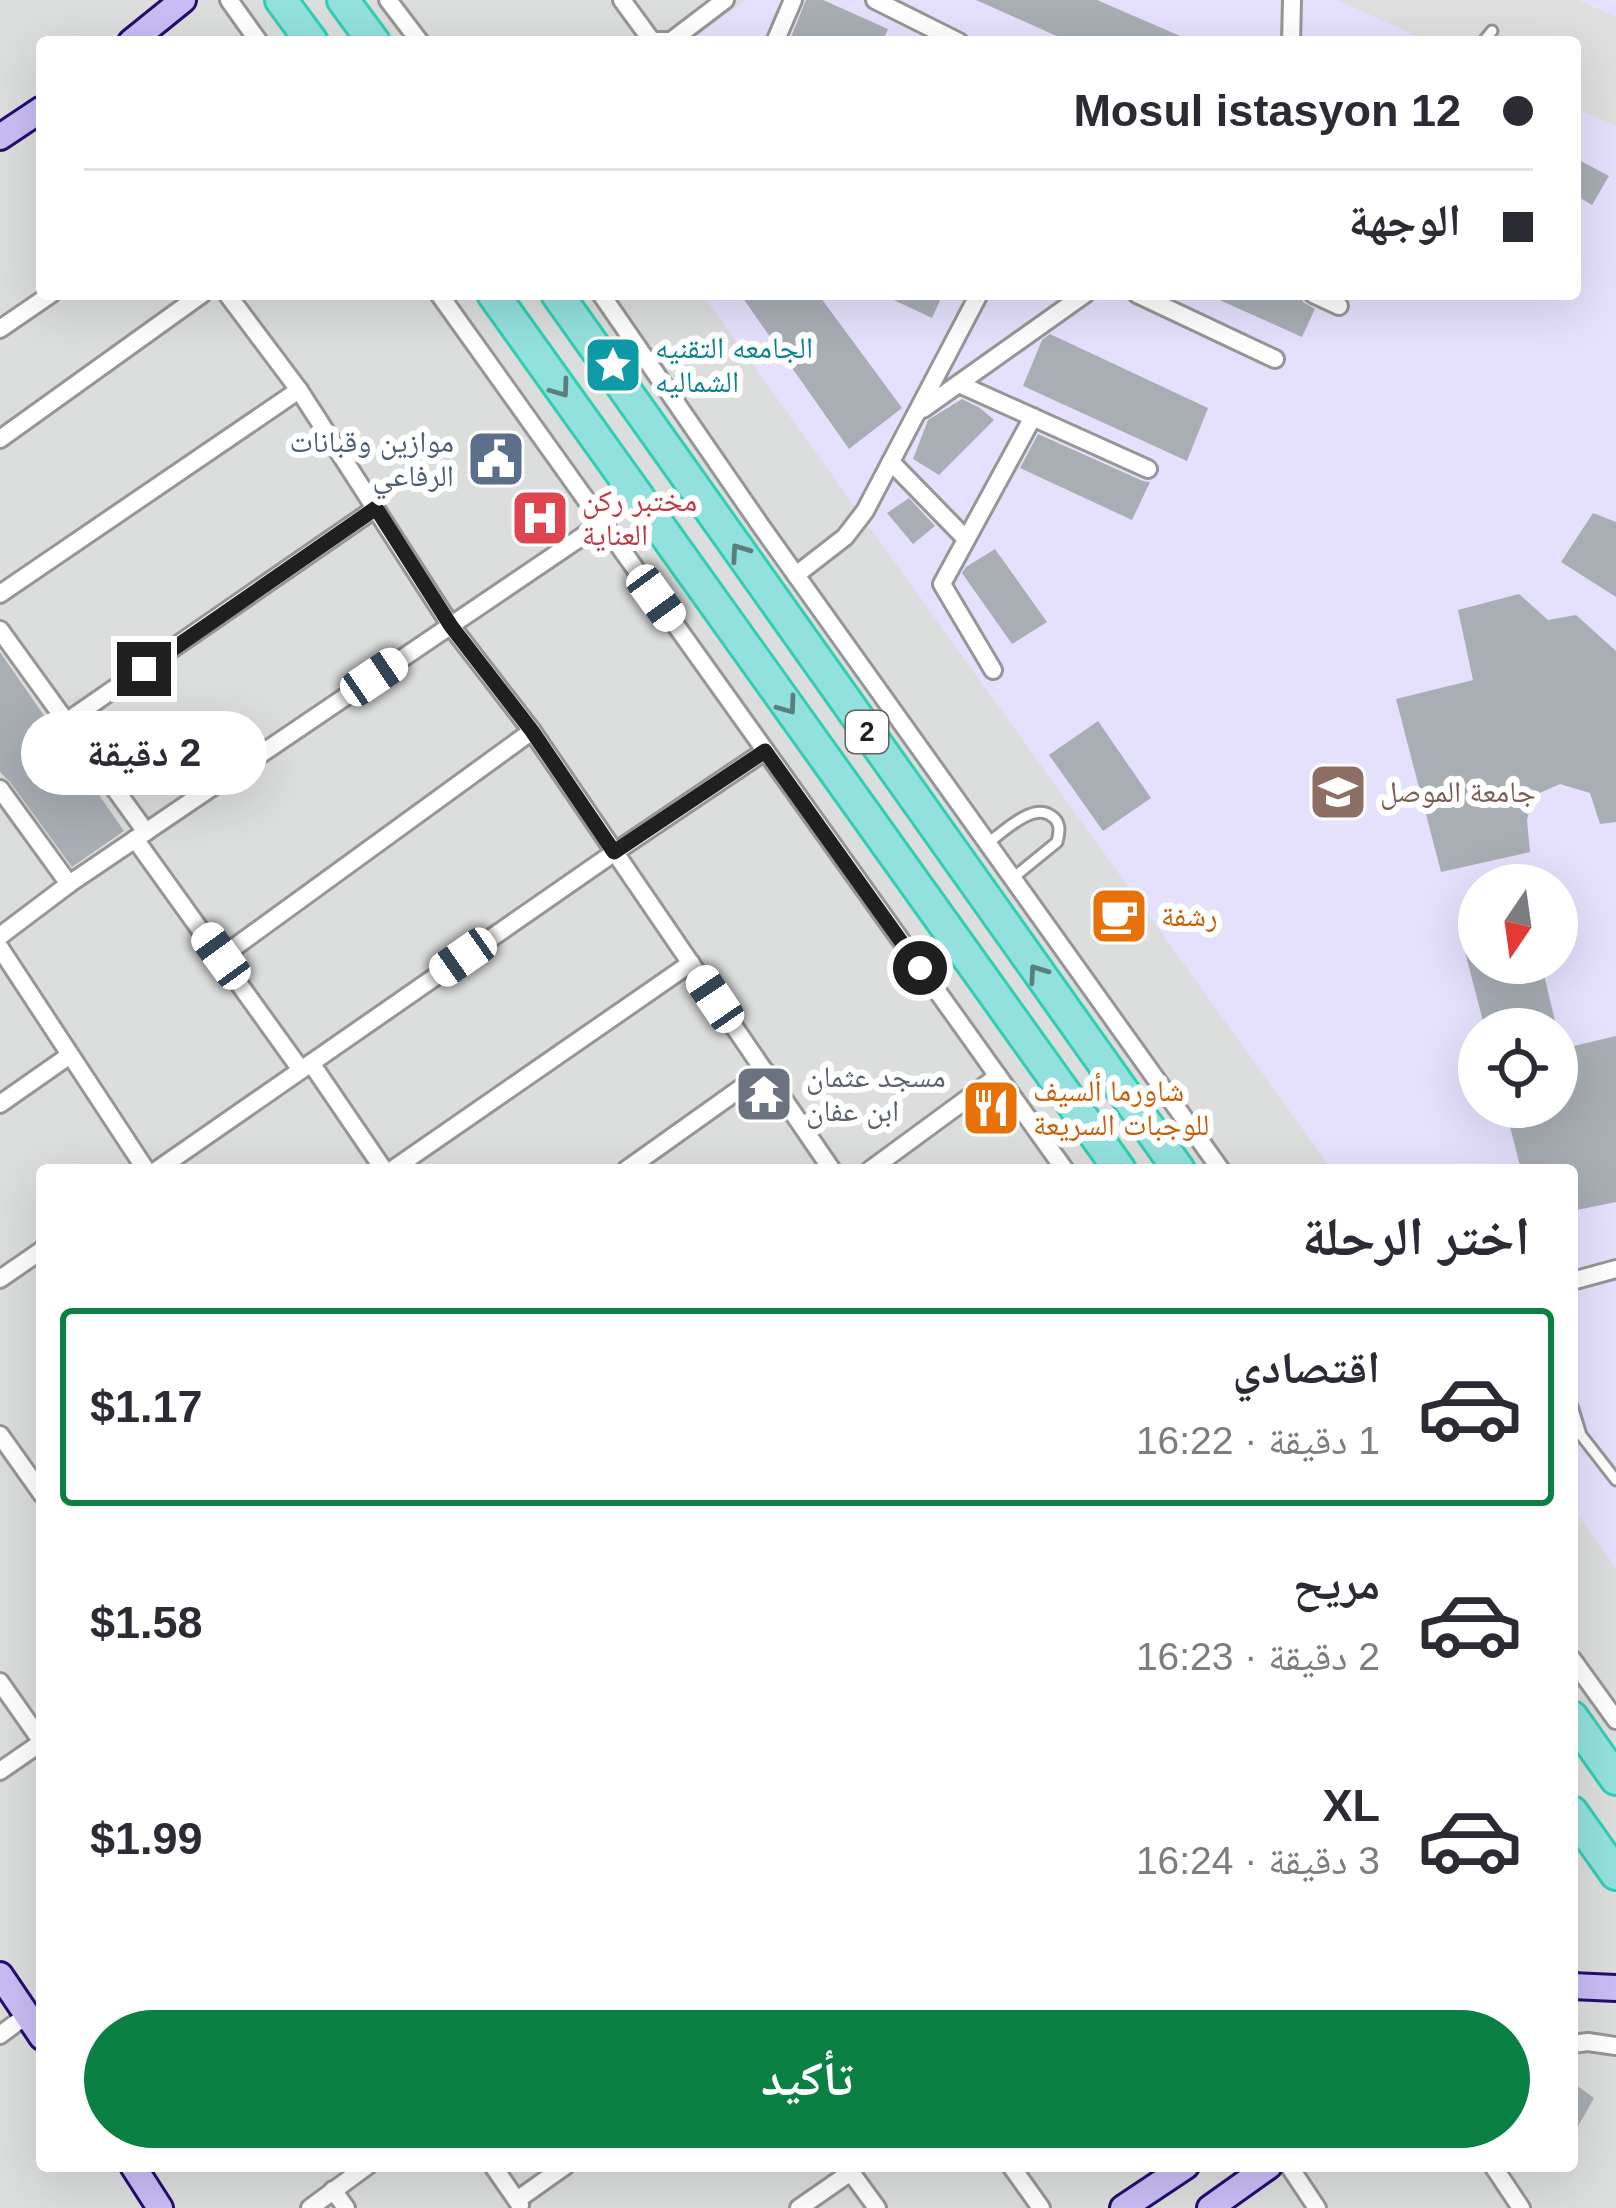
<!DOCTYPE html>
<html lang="ar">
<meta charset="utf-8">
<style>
body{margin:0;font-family:Arial,"Noto Naskh Arabic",sans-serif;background:#f2f2f3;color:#2b2b33;direction:rtl;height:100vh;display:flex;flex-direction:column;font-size:45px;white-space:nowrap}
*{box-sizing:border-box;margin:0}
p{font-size:39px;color:#7c7c81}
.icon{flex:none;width:66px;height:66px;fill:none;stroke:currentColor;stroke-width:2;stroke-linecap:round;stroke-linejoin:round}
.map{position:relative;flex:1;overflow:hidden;direction:ltr}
.side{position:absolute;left:36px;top:1164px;width:1542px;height:1008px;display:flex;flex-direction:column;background:#fff;border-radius:12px;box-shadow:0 12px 48px #0002;direction:rtl}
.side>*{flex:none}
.top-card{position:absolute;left:36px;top:36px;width:1545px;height:264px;border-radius:12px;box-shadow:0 12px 48px #0002;direction:rtl;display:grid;align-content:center;height:264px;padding:0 48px;background:#fff}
.needle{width:78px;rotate:193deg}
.fabs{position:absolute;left:1458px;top:864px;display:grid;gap:24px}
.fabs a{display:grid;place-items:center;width:120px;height:120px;border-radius:50%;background:#fff;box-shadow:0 12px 48px #0002;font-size:60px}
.end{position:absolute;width:54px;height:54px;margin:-27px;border:15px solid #1f1f1f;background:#fff;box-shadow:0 0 0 6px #fff}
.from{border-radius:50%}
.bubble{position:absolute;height:84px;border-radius:42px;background:#fff;box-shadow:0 12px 48px #0002;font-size:39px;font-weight:700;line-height:84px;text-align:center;direction:rtl}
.car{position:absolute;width:36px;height:72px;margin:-36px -18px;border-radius:15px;box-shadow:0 0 9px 3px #0007;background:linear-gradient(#fff 24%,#345 0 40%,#fff 0 76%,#345 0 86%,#fff 0)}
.top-card b{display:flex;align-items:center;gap:42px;height:114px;font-size:45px}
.top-card b+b{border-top:3px solid #e1e1e2}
.top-card i{width:30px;height:30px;background:#2b2b33}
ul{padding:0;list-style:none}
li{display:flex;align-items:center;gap:36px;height:198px;margin:0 24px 18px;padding:0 24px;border:6px solid transparent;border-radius:12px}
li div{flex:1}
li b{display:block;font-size:45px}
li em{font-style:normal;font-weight:700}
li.selected{border-color:#0b8043}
li>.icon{width:108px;height:108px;stroke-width:1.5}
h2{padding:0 48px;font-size:54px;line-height:144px}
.action{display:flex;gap:24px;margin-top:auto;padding:24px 48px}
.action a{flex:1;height:138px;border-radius:72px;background:#0b8043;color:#fff;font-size:48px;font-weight:700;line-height:138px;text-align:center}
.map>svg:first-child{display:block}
.residential{fill:#dcdddd;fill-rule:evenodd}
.education{fill:#e5e1fd;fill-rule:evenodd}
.parking{fill:#dfdfdf}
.building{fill:#a8aeb4}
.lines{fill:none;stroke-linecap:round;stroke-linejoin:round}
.lane-casing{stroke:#969696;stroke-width:15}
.street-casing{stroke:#969696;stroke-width:22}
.secondary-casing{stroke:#250c70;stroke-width:30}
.highway-casing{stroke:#30cfb0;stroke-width:36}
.lane{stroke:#fff;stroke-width:9}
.street{stroke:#fff;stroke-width:16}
.secondary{stroke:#c8bdf5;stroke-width:24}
.highway{stroke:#93e1de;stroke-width:30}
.oneway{stroke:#59807e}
.route{stroke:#1f1f1f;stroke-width:15}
.labels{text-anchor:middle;stroke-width:12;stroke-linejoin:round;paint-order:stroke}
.shield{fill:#fff;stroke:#626262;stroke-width:3}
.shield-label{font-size:27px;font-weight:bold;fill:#1f1f1f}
.culture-label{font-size:30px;fill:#0d838f;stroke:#fff;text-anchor:start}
.service-label{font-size:30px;fill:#4e5e75;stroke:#fff;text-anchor:end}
.health-label{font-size:30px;fill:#be3a42;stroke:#fff;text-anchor:start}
.education-label{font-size:30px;fill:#785e54;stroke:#fff;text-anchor:start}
.food-label{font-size:30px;fill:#c56008;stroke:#fff;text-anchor:start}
.worship-label{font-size:30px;fill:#5b616d;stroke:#fff;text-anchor:start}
</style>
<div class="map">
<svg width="1616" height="2208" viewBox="0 0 1616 2208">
<rect width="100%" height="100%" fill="#e6e7ef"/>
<path class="residential" d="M0,0H1616V2208H0ZM42,42H1575V294H42ZM1479,885H1557V963H1479ZM1479,1029H1557V1107H1479ZM42,1170H1572V2166H42Z"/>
<path class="education" d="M746,0H1616V1568L1572,1507V1170H1332L702,294H1575V42H689ZM1479,885H1557V963H1479ZM1479,1029H1557V1107H1479Z"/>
<polygon class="parking" points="1337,0 1579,0 1616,17 1616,126 1575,108 1575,42 1430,42"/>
<g class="building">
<polygon points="806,0 823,0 888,29 882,42 789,42"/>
<polygon points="976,0 1097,0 1194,42 1070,42"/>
<polygon points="1575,158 1609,176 1592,205 1575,195"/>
<polygon points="740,294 818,294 902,408 849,449"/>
<polygon points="881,294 943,294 932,318"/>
<polygon points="1206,294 1300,294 1303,302 1315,309 1302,337"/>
<polygon points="1050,334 1208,408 1187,461 1023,386 1042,340"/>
<polygon points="962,399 980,408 994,420 939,475 913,459 928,420"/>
<polygon points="1038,434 1143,481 1150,482 1132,520 1020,468"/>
<polygon points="909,498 935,526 913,544 887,513"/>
<polygon points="1593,513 1616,522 1616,597 1561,562"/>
<polygon points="995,549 1047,622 1012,644 962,573 966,567"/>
<polygon points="1519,594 1548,620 1576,615 1616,651 1616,822 1600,824 1590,793 1560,784 1533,796 1527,820 1530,852 1441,872 1396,699 1473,680 1458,610"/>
<polygon points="0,652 124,831 72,867 10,782 0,772"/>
<polygon points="1098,721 1151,798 1103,831 1049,755"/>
<polygon points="1479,940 1479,963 1541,963 1557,1029 1485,1029 1463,944"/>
<polygon points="1616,1036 1616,1202 1572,1211 1572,1170 1521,1170 1505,1107 1557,1107 1557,1050"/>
<polygon points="1572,2082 1594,2098 1572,2137"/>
</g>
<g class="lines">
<g class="lane-casing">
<g id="lane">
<polyline points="1483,42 1492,31"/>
<path d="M988,843C1002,833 1032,803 1050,815C1061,821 1060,831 1057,842L1013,878"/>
<polyline points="1572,1406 1581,1435 1616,1480"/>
</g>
</g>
<g class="street-casing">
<g id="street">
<polyline points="229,0 259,42"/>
<polyline points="388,0 420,42"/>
<polyline points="622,0 652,41 671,41 725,0"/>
<polyline points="875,0 959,42"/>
<polyline points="775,42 793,0"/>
<polyline points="1291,42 1292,0"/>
<polyline points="227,294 299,390 451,626 532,731 832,1170"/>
<polyline points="439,294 1065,1170"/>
<polyline points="601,294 761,526 1221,1170"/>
<polyline points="1137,294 1275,359"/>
<polyline points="1313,294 1339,306"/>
<polyline points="0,329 51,294"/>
<polyline points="959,384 1148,469"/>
<polyline points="923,409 1085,294"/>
<polyline points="0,439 202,294"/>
<polyline points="891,462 966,539"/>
<polyline points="796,575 845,537 865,511 979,294"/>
<polyline points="0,594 299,390"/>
<polyline points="0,630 146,832"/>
<polyline points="993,670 942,584 1033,417"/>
<polyline points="66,722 376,508"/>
<polyline points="0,789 69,884"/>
<polyline points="135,839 301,1070"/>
<polyline points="0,936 69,884 602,523"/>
<polyline points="0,948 146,1170"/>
<polyline points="221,957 532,731"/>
<polyline points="311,1063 384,1170"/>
<polyline points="0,1104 70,1055"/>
<polyline points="157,1170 615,852 765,751"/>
<polyline points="392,1170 691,963"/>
<polyline points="626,1170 765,1071"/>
<polyline points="870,1170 998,1076"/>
<polyline points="0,1279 42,1250"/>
<polyline points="1572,1281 1616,1269"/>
<polyline points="0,1435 42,1494"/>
<polyline points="1572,1659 1616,1720"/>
<polyline points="0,1682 42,1742"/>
<polyline points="0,1771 42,1742"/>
<polyline points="0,2035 27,2015"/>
<polyline points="1572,2044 1588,2042 1616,2046"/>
<polyline points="493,2166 520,2205"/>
<polyline points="1011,2166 1041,2208"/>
<polyline points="1289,2166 1317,2208"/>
<polyline points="1493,2166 1521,2208"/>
<polyline points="847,2167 877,2208"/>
<polyline points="333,2190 346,2208"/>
<polyline points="517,2200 565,2166"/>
<polyline points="310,2208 367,2166"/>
<polyline points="799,2208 851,2172"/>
</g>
</g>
<g class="secondary-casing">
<g id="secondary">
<polyline points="131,42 183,0"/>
<polyline points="0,137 42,109"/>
<polyline points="0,1975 42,2037"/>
<polyline points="1572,1986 1616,1988"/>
<polyline points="133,2166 160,2208"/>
<polyline points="1123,2208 1186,2166"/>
<polyline points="1210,2208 1269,2166"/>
</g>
</g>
<g class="highway-casing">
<g id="highway">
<polyline points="281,0 312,42"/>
<polyline points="343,0 374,42"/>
<polyline points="493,294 1120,1170"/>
<polyline points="557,294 1179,1170"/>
<polyline points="1572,1717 1616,1779"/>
<polyline points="1572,1812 1616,1874"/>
</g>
</g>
<use href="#lane" class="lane"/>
<use href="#street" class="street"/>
<use href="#secondary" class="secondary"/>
<use href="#highway" class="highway"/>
</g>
<defs><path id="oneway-chevron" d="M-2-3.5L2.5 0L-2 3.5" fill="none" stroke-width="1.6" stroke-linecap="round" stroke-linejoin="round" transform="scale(3)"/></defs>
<g class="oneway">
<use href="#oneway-chevron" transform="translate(561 389) rotate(54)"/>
<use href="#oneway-chevron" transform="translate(739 552) rotate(-125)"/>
<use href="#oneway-chevron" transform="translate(788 706) rotate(54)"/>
<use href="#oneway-chevron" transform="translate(1037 973) rotate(-125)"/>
</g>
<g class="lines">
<polyline class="route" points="144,669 376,508 451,626 532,731 614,852 765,751 920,968"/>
</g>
<defs>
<g id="sight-square" transform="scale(3)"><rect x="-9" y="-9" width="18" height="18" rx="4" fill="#0f9aa8" stroke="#fff"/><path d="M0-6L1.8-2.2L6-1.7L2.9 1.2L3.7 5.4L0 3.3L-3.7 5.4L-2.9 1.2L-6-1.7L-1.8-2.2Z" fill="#fff"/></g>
<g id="civic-square" transform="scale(3)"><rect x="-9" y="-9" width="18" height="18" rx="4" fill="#5c6f8a" stroke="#fff"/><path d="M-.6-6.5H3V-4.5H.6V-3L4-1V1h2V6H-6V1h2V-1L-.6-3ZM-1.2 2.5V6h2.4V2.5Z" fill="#fff"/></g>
<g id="hospital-square" transform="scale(3)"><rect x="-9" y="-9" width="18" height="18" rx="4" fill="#e0444e" stroke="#fff"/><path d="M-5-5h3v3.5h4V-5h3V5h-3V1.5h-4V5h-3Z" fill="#fff"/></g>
<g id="university-square" transform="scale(3)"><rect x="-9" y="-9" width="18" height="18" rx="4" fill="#8d6e63" stroke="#fff"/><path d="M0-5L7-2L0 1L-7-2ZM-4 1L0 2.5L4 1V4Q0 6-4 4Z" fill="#fff"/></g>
<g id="cafe-square" transform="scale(3)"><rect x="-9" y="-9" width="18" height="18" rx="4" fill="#e8710a" stroke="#fff"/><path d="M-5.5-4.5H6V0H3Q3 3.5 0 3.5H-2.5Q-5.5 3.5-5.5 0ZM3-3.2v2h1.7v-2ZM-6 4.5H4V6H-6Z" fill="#fff"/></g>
<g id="temple-square" transform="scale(3)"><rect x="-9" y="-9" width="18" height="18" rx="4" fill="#6b7280" stroke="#fff"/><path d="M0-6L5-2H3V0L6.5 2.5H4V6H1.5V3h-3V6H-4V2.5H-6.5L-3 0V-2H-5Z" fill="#fff"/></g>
<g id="restaurant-square" transform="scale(3)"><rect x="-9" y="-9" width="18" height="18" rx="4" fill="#e8710a" stroke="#fff"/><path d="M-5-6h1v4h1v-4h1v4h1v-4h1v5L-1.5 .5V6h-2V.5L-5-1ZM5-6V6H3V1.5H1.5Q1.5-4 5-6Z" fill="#fff"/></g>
</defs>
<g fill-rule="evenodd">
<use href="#sight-square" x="613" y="365"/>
<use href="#civic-square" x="496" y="459"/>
<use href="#hospital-square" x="540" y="518"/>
<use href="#university-square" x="1338" y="792"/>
<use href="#cafe-square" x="1119" y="916"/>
<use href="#temple-square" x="764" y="1094"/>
<use href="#restaurant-square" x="991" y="1108"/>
</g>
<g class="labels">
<rect class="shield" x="846" y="711" width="42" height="42" rx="9"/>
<g class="shield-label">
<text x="867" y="741">2</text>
</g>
<g class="culture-label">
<text x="655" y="358">الجامعه التقنيه<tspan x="655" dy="34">الشماليه</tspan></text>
</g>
<g class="service-label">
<text x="454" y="452">موازين وقبانات<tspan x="454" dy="34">الرفاعي</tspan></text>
</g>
<g class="health-label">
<text x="582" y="511">مختبر ركن<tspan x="582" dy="34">العناية</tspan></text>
</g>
<g class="education-label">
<text x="1380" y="802">جامعة الموصل</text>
</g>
<g class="food-label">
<text x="1161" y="926">رشفة</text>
<text x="1033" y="1101">شاورما ألسيف<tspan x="1033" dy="34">للوجبات السريعة</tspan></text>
</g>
<g class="worship-label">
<text x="806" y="1087">مسجد عثمان<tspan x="806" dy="34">ابن عفان</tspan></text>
</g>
</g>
</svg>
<div class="fabs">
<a><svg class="needle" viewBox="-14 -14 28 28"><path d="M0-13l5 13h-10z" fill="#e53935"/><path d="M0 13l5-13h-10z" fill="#7c7c81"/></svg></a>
<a><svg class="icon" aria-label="locate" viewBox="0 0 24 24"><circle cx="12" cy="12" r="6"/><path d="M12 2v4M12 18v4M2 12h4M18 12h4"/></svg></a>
</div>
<i class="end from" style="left:920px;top:968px"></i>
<i class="end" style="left:144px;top:669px"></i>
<div class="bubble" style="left:21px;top:711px;width:246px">2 دقيقة</div>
<i class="car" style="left:656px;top:598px;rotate:144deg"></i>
<i class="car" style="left:374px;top:677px;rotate:56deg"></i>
<i class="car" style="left:221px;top:956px;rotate:324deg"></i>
<i class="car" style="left:463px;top:957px;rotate:235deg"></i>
<i class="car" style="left:715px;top:999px;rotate:326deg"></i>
<div class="top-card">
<b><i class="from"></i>Mosul istasyon 12</b>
<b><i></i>الوجهة</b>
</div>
<section class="side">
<h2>اختر الرحلة</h2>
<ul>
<li class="selected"><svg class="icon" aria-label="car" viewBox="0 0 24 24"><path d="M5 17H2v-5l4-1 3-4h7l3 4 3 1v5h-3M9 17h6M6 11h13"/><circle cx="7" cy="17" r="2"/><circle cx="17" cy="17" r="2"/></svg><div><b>اقتصادي</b><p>1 دقيقة · 16:22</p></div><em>$1.17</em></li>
<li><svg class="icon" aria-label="car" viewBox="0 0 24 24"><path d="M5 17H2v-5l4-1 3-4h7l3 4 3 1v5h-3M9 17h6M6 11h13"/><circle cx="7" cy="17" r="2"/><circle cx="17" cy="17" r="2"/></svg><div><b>مريح</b><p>2 دقيقة · 16:23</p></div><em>$1.58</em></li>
<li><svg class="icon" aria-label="car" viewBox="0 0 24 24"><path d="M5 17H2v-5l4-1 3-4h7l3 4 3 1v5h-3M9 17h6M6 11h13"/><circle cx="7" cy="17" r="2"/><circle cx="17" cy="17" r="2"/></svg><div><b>XL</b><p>3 دقيقة · 16:24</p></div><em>$1.99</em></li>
</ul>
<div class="action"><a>تأكيد</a></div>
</section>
</div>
